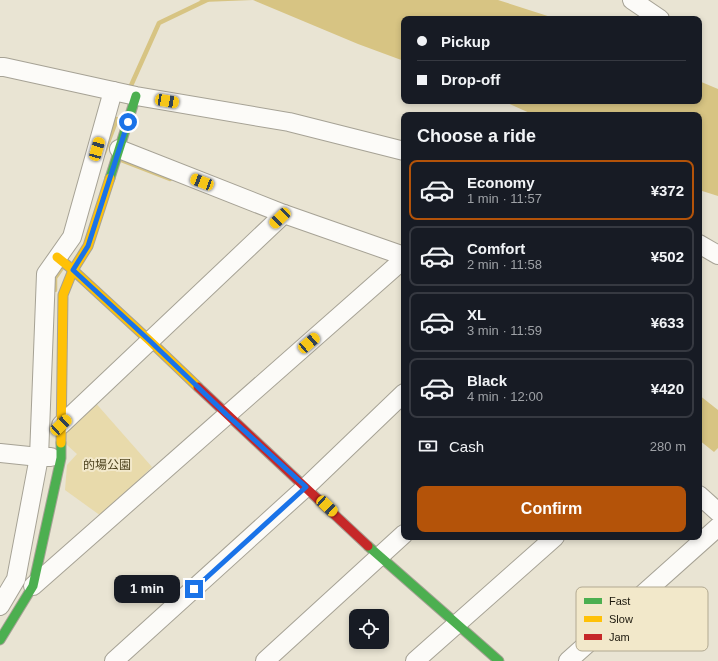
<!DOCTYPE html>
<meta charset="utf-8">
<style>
body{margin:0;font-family:Arial,"Noto Sans JP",sans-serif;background:#20242c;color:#f1f3f6;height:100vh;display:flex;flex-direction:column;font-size:15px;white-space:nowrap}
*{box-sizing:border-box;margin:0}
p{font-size:13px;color:#9ea1a6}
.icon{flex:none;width:22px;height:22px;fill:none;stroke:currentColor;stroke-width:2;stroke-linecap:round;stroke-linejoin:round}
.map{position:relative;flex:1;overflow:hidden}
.sheet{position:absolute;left:401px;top:112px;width:301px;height:428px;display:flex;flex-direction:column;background:#171b24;border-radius:8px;box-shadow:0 2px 6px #0003}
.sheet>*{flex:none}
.banner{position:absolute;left:401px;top:16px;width:301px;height:88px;border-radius:8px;box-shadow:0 2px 6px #0003;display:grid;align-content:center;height:88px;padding:0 16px;background:#171b24}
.tools{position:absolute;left:349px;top:609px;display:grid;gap:8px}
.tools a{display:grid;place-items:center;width:40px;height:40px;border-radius:8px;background:#171b24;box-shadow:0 2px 6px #0003;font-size:20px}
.end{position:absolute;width:18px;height:18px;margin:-9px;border:5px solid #1a73e8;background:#fff;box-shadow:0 0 0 2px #fff}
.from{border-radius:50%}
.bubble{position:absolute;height:28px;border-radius:8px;background:#171b24;box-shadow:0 2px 6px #0003;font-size:13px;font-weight:700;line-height:28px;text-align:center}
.car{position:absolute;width:12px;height:24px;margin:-12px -6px;border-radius:5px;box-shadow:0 0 3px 1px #0007;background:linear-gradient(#f5c518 24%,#345 0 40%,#f5c518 0 76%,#345 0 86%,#f5c518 0)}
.banner b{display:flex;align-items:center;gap:14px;height:38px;font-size:15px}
.banner b+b{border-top:1px solid #363941}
.banner i{width:10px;height:10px;background:#f1f3f6}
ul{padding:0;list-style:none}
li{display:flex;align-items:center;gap:12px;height:60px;margin:0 8px 6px;padding:0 8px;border:2px solid #363941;border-radius:8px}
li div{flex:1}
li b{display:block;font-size:15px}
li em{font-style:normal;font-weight:700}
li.on{border-color:#b45309}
li>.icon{width:36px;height:36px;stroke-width:1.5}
h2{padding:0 16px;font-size:18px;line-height:48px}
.pay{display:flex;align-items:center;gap:10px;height:44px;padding:0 16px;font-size:15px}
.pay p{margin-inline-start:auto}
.action{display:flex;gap:8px;margin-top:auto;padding:8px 16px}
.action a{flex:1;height:46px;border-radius:8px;background:#b45309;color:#fff;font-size:16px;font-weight:700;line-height:46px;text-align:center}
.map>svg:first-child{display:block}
.green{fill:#e8daab}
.water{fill:#d7c483}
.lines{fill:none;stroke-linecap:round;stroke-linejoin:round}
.stream{stroke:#d7c483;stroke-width:4.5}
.street-casing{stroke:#a6a295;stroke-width:20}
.fast-casing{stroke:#a6a295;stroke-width:11}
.slow-casing{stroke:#a6a295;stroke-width:11}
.jam-casing{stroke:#a6a295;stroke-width:11}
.street{stroke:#fcfbf8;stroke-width:18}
.fast{stroke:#4caf50;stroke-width:9}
.slow{stroke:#ffc107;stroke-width:9}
.jam{stroke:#c62828;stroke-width:9}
.route{stroke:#1a73e8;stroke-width:5}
.labels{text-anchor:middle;stroke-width:4;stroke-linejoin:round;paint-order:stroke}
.park-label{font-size:12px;fill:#4f4420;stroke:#f2e8ca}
.key{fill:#f2e8ca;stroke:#b2a991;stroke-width:1}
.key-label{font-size:11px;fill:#1b170c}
</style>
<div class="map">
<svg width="718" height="661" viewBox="0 0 718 661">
<rect width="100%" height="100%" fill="#e9e4d3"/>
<polygon class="green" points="93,400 152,467 101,516 65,490 67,465 77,454 67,445 66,428"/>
<g class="water">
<polygon points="199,0 498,0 557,19 404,19 404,61 358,44 253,0 203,2"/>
<polygon points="699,81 718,89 718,196 699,190 699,115 534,115 503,101 699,101"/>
<polygon points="699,395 718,410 718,448 714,452 699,440"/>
</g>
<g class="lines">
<g class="stream">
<polyline points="129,90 159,23 207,0"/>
<polyline points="104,153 117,119"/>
<polyline points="121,160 170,179"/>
<polyline points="55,290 55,278 62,268"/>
</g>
<g class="street-casing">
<g id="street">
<polyline points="632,0 660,19"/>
<polyline points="0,67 4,67 136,96 289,122 404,151"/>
<polyline points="119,149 284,214 404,256"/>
<polyline points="699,244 718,255"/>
<polyline points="61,425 284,214"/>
<polyline points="0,453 39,457 51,457"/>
<polyline points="699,495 718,512"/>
<polyline points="33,586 404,259"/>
<polyline points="0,606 16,579 39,457 46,274 72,237 113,91"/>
<polyline points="114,661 306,487 404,393"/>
<polyline points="265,661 404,534"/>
<polyline points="415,661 555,537"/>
<polyline points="568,661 718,527"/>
</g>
</g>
<g class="fast-casing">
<g id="fast">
<polyline points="110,178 136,96"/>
<polyline points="368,546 499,661"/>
<polyline points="0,640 33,586 61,458 61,443"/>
</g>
</g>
<g class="slow-casing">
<g id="slow">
<polyline points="57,257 73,270 150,341 198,387"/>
<polyline points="61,443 63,295 73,270 88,246 110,178"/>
</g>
</g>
<g class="jam-casing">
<polyline id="jam" points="198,387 368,546"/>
</g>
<use href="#street" class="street"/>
<use href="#fast" class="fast"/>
<use href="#slow" class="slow"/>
<use href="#jam" class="jam"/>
</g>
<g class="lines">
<polyline class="route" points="128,122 88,246 73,270 150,341 227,415 306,487 194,589"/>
</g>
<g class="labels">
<g class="park-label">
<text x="107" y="469">的場公園</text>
</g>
</g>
<rect x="576" y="587" width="132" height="64" rx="6" class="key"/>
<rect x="584" y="598" width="18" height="6" fill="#4caf50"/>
<rect x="584" y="616" width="18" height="6" fill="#ffc107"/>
<rect x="584" y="634" width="18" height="6" fill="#c62828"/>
<g class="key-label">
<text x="609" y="605">Fast</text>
<text x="609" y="623">Slow</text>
<text x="609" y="641">Jam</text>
</g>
</svg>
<div class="tools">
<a><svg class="icon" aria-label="locate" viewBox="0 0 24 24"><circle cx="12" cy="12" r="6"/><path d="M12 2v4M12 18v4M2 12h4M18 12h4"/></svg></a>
</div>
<i class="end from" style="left:128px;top:122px"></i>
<i class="end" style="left:194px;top:589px"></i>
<div class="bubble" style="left:114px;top:575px;width:66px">1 min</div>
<i class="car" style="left:167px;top:101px;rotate:100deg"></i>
<i class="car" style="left:97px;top:149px;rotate:16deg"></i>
<i class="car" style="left:202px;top:182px;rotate:291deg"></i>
<i class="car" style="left:280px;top:218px;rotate:226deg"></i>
<i class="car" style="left:309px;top:343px;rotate:49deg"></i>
<i class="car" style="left:61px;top:425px;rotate:47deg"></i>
<i class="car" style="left:327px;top:506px;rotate:133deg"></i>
<div class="banner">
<b><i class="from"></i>Pickup</b>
<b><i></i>Drop-off</b>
</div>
<section class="sheet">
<h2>Choose a ride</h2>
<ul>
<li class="on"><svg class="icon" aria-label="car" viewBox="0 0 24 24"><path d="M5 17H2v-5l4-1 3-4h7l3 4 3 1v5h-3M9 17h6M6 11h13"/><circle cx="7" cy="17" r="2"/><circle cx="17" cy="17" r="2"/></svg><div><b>Economy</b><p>1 min · 11:57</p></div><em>¥372</em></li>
<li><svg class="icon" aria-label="car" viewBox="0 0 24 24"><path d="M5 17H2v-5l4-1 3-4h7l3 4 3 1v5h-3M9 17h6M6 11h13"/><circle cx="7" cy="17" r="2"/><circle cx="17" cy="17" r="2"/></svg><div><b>Comfort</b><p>2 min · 11:58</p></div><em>¥502</em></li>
<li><svg class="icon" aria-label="car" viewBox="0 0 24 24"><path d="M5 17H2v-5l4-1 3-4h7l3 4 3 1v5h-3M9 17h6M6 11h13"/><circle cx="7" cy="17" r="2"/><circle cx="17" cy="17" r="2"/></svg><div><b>XL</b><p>3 min · 11:59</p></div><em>¥633</em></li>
<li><svg class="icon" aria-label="car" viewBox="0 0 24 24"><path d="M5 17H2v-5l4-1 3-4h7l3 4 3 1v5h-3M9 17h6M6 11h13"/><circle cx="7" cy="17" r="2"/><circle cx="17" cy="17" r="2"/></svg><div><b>Black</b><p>4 min · 12:00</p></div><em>¥420</em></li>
</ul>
<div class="pay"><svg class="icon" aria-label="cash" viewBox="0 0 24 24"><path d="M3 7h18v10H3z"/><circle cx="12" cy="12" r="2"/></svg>Cash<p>280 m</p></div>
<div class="action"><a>Confirm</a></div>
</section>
</div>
